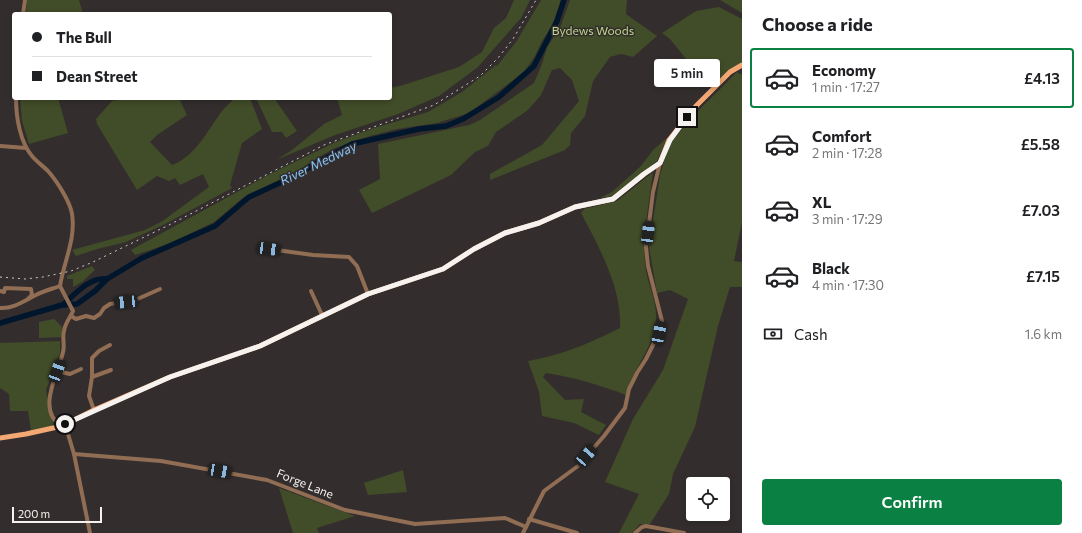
<!DOCTYPE html>
<meta charset="utf-8">
<style>
body{margin:0;font-family:Commissioner,sans-serif;background:#f2f2f2;color:#202124;height:100vh;display:flex;flex-direction:column;font-size:15px;white-space:nowrap}
*{box-sizing:border-box;margin:0}
p{font-size:13px;color:#757577}
.icon{flex:none;width:22px;height:22px;fill:none;stroke:currentColor;stroke-width:2;stroke-linecap:round;stroke-linejoin:round}
.map{position:relative;flex:1;overflow:hidden}
.drawer{display:flex;flex-direction:column;background:#fff;width:340px}
.drawer>*{flex:none}
.top-card{position:absolute;left:12px;top:12px;width:380px;height:88px;border-radius:4px;box-shadow:0 2px 6px #0003;display:grid;align-content:center;height:88px;padding:0 20px;background:#fff}
.fabs{position:absolute;left:686px;top:477px;display:grid;gap:8px}
.fabs a{display:grid;place-items:center;width:44px;height:44px;border-radius:4px;background:#fff;box-shadow:0 2px 6px #0003;font-size:20px}
.scale{position:absolute;left:12px;bottom:10px;width:90px;box-sizing:border-box;padding-left:4px;border:2px solid #f5f2f0;border-top:0;font-size:11px;line-height:14px;white-space:nowrap;color:#f5f2f0;-webkit-text-stroke:3px #332e2d;paint-order:stroke}
.end{position:absolute;width:18px;height:18px;margin:-9px;border:5px solid #f5f2f0;background:#111;box-shadow:0 0 0 2px #111}
.from{border-radius:50%}
.bubble{position:absolute;height:28px;border-radius:4px;background:#fff;box-shadow:0 2px 6px #0003;font-size:13px;font-weight:600;line-height:28px;text-align:center}
.car{position:absolute;width:12px;height:24px;margin:-12px -6px;border-radius:5px;box-shadow:0 0 3px 1px #0007;background:linear-gradient(#222 24%,#8ab4d8 0 40%,#222 0 76%,#8ab4d8 0 86%,#222 0)}
.top-card b{display:flex;align-items:center;gap:14px;height:38px;font-size:15px}
.top-card b+b{border-top:1px solid #e0e0e0}
.top-card i{width:10px;height:10px;background:#202124}
ul{padding:0;list-style:none}
li{display:flex;align-items:center;gap:12px;height:60px;margin:0 8px 6px;padding:0 12px;border:2px solid transparent;border-radius:4px}
li div{flex:1}
li b{display:block;font-size:15px}
li em{font-style:normal;font-weight:600}
li.selected{border-color:#0b8043}
li>.icon{width:36px;height:36px;stroke-width:1.5}
h2{padding:0 20px;font-size:18px;line-height:48px}
.pay{display:flex;align-items:center;gap:10px;height:44px;padding:0 20px;font-size:15px}
.pay p{margin-inline-start:auto}
.primary-button{display:flex;gap:8px;margin-top:auto;padding:8px 20px}
.primary-button a{flex:1;height:46px;border-radius:4px;background:#0b8043;color:#fff;font-size:16px;font-weight:600;line-height:46px;text-align:center}
main{display:flex;flex:1;min-height:0}
.map>svg:first-child{display:block}
.green{fill:#414c28}
.lines{fill:none;stroke-linecap:round;stroke-linejoin:round}
.river{stroke:#00162d;stroke-width:5.5}
.minor{stroke:#916d54;stroke-width:4}
.major{stroke:#f3a874;stroke-width:5}
.rail{stroke:#cecbc9;stroke-width:1;stroke-dasharray:2 4;stroke-linecap:butt}
.route{stroke:#f5f2f0;stroke-width:5}
.labels{text-anchor:middle;stroke-width:3;stroke-linejoin:round;paint-order:stroke}
.park-label{font-size:12px;fill:#bed68c;stroke:#332e2d}
.street-label{font-size:12px;fill:#f5f2f0;stroke:#332e2d}
.water-label{font-size:13px;font-style:italic;fill:#87c5fc;stroke:#332e2d}
</style>
<main>
<div class="map">
<svg width="742" height="533" viewBox="0 0 742 533">
<rect width="100%" height="100%" fill="#332e2d"/>
<g class="green">
<polygon points="27,0 79,0 83,14 26,14"/>
<polygon points="514,0 530,0 521,18 478,67 439,96 398,114 335,135 276,160 292,150 324,124 342,115 337,98 390,98 390,88 400,86 459,67 482,52 494,28 506,18"/>
<polygon points="541,0 561,0 552,26 542,41 535,56 524,72 469,113 437,123 397,129 370,136 335,148 317,158 287,178 244,197 214,222 171,243 135,255 131,250 270,174 334,143 371,129 428,112 462,92 496,65 497,66 516,42"/>
<polygon points="570,0 627,0 626,14 657,36 633,57 621,54 610,57 593,81 585,116 571,133 570,145 565,150 490,180 490,174 542,145 579,101 572,80 560,68 552,70 541,95 528,110 496,132 488,146 475,152 451,175 372,213 359,190 380,179 378,144 469,125 480,120 534,83 542,64 547,47 560,28"/>
<polygon points="720,0 742,0 742,13"/>
<polygon points="719,7 742,19 742,63 709,87 670,39 662,33 696,11"/>
<polygon points="737,72 742,75 742,222 734,261 742,262 742,287 730,287 718,326 695,427 673,474 669,494 650,524 640,524 632,533 619,533 639,494 605,482 633,419 663,370 688,299 670,290 657,293 649,247 660,175 669,145 694,115"/>
<polygon points="20,98 58,98 68,133 29,144 22,121"/>
<path d="M135,98H179L187,115L157,135L150,142L172,165C197,155 207,131 222,111C226,106 231,102 235,98H250L262,129L242,143L230,185L232,188L165,224L126,242L97,249L76,256L72,250L145,230L161,222L209,187L203,174L180,185L175,178L169,181L157,176L137,190L97,124L96,119L112,101Z"/>
<polygon points="256,98 274,98 297,131 286,138 282,132 272,132"/>
<polygon points="667,138 657,161 612,196 600,198 612,192 641,166 653,150"/>
<path d="M653,172C649,202 643,233 645,264C647,286 660,304 655,327C650,352 632,371 626,395C600,385 573,377 546,373L543,377L565,400L584,399L581,412L606,425L599,435L574,423L542,416L539,392L528,361C562,355 588,344 620,328C622,288 599,247 581,213L584,209L617,201Z"/>
<polygon points="92,266 95,270 82,282 73,287 73,279 67,279 67,276"/>
<polygon points="54,319 62,327 62,337 39,338 39,322"/>
<polygon points="60,341 60,353 46,390 53,423 51,426 31,431 28,411 10,411 9,394 0,388 0,343"/>
<polygon points="403,470 407,492 368,495 364,483"/>
<polygon points="279,488 355,516 317,528 319,533 293,533"/>
</g>
<g class="lines">
<g class="river">
<path d="M64,304C75,294 91,276 107,279"/>
<polyline points="0,323 62,305 77,304 95,291 107,279 142,258 215,226 249,197 286,180 352,144 419,129 446,126 463,119 499,97 534,66 557,21 564,0"/>
</g>
<g class="minor">
<polyline points="23,14 25,0"/>
<path d="M16,98C16,117 20,142 32,156C37,162 43,166 48,171C56,180 70,201 72,214C76,239 64,261 60,286L73,311C70,318 65,323 64,331C62,338 65,345 63,352C59,372 35,411 62,426"/>
<polyline points="0,146 26,148"/>
<polyline points="269,249 313,255 349,257 357,266 368,294"/>
<polyline points="0,291 4,292 5,288 31,289 32,295 28,299"/>
<polyline points="311,291 322,315"/>
<path d="M0,308C13,309 24,301 36,295C43,291 52,289 60,286"/>
<polyline points="71,316 76,319 86,316 94,318 100,314 104,308 110,304 133,301 160,289"/>
<polyline points="57,371 70,374 81,369"/>
<polyline points="92,377 92,358 99,351 110,345"/>
<polyline points="94,410 89,396 92,377 111,370"/>
<polyline points="65,424 74,454 90,533"/>
<polyline points="74,454 161,461 267,480 345,510 415,524 505,518 526,527"/>
<polyline points="529,519 577,533"/>
<polyline points="523,533 544,491 578,466 604,436 625,408 629,389 637,373 646,359 659,333 662,321 648,266 646,247 653,192 660,163"/>
<polyline points="635,533 642,527 646,526 684,533"/>
</g>
<polyline class="major" points="0,438 26,434 62,426 94,410 170,377 260,346 368,294 443,269 474,249 505,233 539,223 575,207 613,199 644,174 660,163 669,140 696,106 730,72 742,65"/>
<polyline class="rail" points="0,277 25,279 43,277 71,271 93,262 169,225 324,145 434,105 480,76 498,58 513,39 536,0"/>
</g>
<g class="lines">
<polyline class="route" points="65,424 170,377 260,346 368,294 443,269 474,249 505,233 539,223 575,207 613,199 644,174 660,163 670,140 687,117"/>
</g>
<g class="labels">
<g class="park-label">
<text x="593" y="35">Bydews Woods</text>
</g>
<g class="street-label">
<text transform="translate(305 484) rotate(22)" y="4">Forge Lane</text>
</g>
<g class="water-label">
<text transform="translate(318 163) rotate(-26)" y="5">River Medway</text>
</g>
</g>
</svg>
<div class="fabs">
<a><svg class="icon" aria-label="locate" viewBox="0 0 24 24"><circle cx="12" cy="12" r="6"/><path d="M12 2v4M12 18v4M2 12h4M18 12h4"/></svg></a>
</div>
<div class="scale">200 m</div>
<i class="end from" style="left:65px;top:424px"></i>
<i class="end" style="left:687px;top:117px"></i>
<div class="bubble" style="left:654px;top:59px;width:66px">5 min</div>
<i class="car" style="left:648px;top:233px;rotate:7deg"></i>
<i class="car" style="left:269px;top:249px;rotate:97deg"></i>
<i class="car" style="left:126px;top:302px;rotate:265deg"></i>
<i class="car" style="left:659px;top:333px;rotate:11deg"></i>
<i class="car" style="left:57px;top:371px;rotate:20deg"></i>
<i class="car" style="left:586px;top:456px;rotate:41deg"></i>
<i class="car" style="left:220px;top:471px;rotate:100deg"></i>
<div class="top-card">
<b><i class="from"></i>The Bull</b>
<b><i></i>Dean Street</b>
</div>
</div>
<section class="drawer">
<h2>Choose a ride</h2>
<ul>
<li class="selected"><svg class="icon" aria-label="car" viewBox="0 0 24 24"><path d="M5 17H2v-5l4-1 3-4h7l3 4 3 1v5h-3M9 17h6M6 11h13"/><circle cx="7" cy="17" r="2"/><circle cx="17" cy="17" r="2"/></svg><div><b>Economy</b><p>1 min · 17:27</p></div><em>£4.13</em></li>
<li><svg class="icon" aria-label="car" viewBox="0 0 24 24"><path d="M5 17H2v-5l4-1 3-4h7l3 4 3 1v5h-3M9 17h6M6 11h13"/><circle cx="7" cy="17" r="2"/><circle cx="17" cy="17" r="2"/></svg><div><b>Comfort</b><p>2 min · 17:28</p></div><em>£5.58</em></li>
<li><svg class="icon" aria-label="car" viewBox="0 0 24 24"><path d="M5 17H2v-5l4-1 3-4h7l3 4 3 1v5h-3M9 17h6M6 11h13"/><circle cx="7" cy="17" r="2"/><circle cx="17" cy="17" r="2"/></svg><div><b>XL</b><p>3 min · 17:29</p></div><em>£7.03</em></li>
<li><svg class="icon" aria-label="car" viewBox="0 0 24 24"><path d="M5 17H2v-5l4-1 3-4h7l3 4 3 1v5h-3M9 17h6M6 11h13"/><circle cx="7" cy="17" r="2"/><circle cx="17" cy="17" r="2"/></svg><div><b>Black</b><p>4 min · 17:30</p></div><em>£7.15</em></li>
</ul>
<div class="pay"><svg class="icon" aria-label="cash" viewBox="0 0 24 24"><path d="M3 7h18v10H3z"/><circle cx="12" cy="12" r="2"/></svg>Cash<p>1.6 km</p></div>
<div class="primary-button"><a>Confirm</a></div>
</section>
</main>
